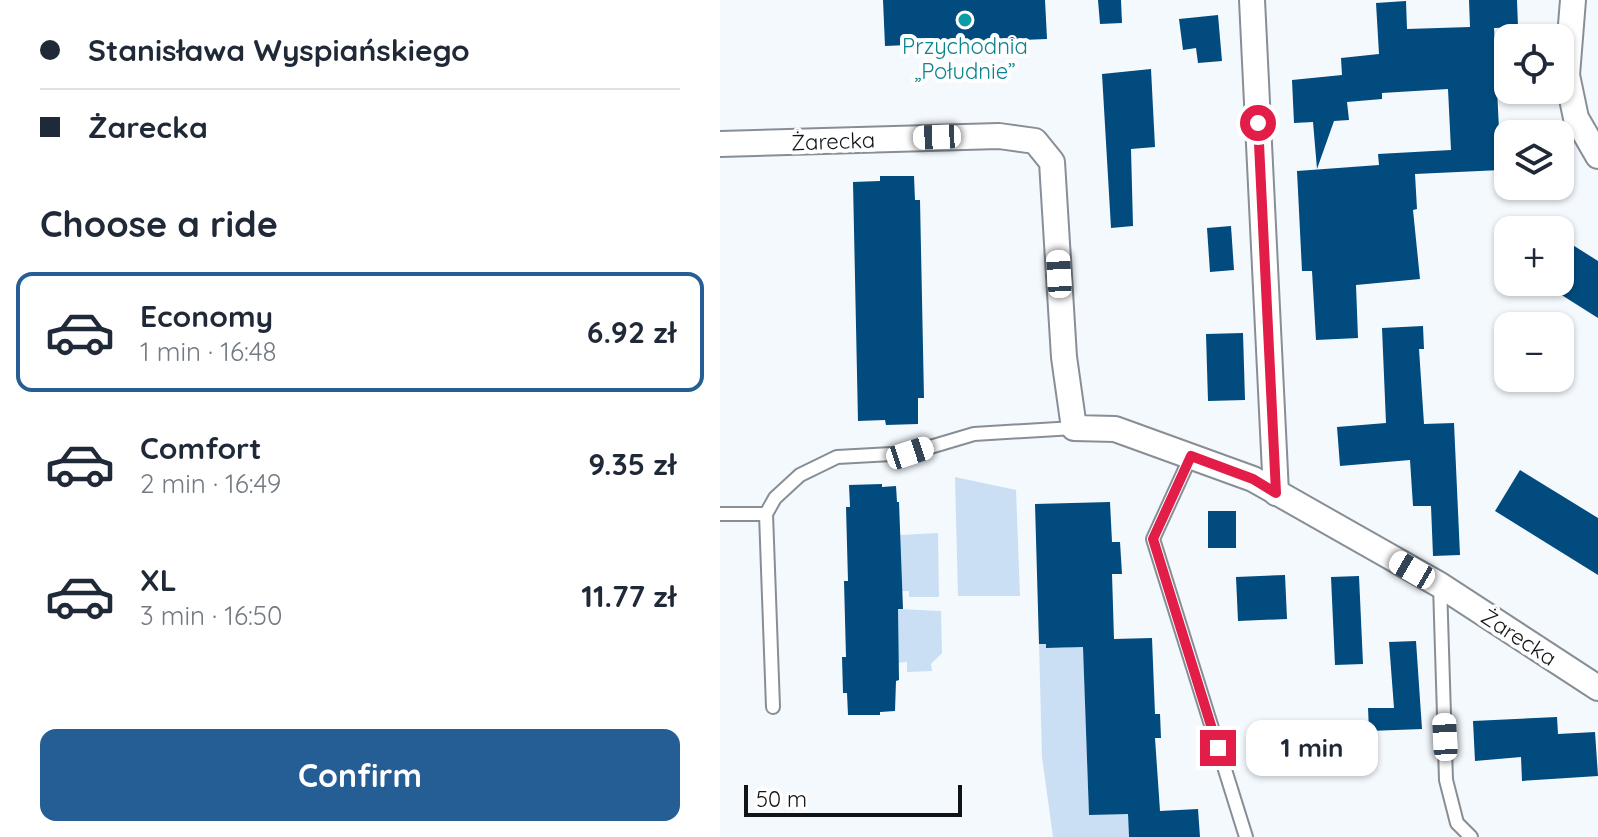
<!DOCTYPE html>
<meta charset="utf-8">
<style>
body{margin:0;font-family:Quicksand,sans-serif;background:#f6f6f7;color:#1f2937;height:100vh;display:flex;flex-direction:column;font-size:30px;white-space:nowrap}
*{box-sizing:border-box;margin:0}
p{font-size:26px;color:#747a83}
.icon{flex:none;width:44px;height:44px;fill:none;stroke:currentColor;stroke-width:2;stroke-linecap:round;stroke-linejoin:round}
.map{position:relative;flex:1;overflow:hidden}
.details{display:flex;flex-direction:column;background:#fff;width:720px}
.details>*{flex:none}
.hud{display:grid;align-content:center;height:176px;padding:0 40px;background:#fff}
.controls{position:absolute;left:774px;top:24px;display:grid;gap:16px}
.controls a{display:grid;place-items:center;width:80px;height:80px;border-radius:16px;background:#fff;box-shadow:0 2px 6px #0004;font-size:40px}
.scale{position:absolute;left:24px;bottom:20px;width:218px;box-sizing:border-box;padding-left:8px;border:4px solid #111417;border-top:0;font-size:22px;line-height:28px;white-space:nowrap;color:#111417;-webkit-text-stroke:6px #fff;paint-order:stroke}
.end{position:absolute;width:36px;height:36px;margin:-18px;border:10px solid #e11d48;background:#fff;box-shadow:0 0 0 4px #fff}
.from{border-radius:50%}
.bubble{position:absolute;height:56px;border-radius:16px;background:#fff;box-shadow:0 2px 6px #0004;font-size:26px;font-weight:700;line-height:56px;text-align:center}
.car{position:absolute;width:24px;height:48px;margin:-24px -12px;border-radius:10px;box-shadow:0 0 6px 2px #0007;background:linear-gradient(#fff 24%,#345 0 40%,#fff 0 76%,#345 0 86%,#fff 0)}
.hud b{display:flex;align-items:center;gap:28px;height:76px;font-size:30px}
.hud b+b{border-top:2px solid #e0e1e3}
.hud i{width:20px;height:20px;background:#1f2937}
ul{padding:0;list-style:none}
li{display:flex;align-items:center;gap:24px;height:120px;margin:0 16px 12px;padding:0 24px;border:4px solid transparent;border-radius:16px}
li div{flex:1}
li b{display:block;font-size:30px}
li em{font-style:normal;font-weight:700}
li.selected{border-color:#245e95}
li>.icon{width:72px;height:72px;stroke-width:1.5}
h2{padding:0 40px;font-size:36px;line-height:96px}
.primary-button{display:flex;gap:16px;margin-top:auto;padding:16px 40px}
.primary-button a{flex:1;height:92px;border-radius:16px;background:#245e95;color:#fff;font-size:32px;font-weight:700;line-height:92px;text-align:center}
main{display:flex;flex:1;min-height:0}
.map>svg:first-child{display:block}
.green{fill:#cadff4}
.building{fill:#014b7e}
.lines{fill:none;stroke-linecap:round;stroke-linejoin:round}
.lane-casing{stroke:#878e96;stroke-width:16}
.street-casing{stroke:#878e96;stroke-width:28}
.lane{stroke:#fff;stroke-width:12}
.street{stroke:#fff;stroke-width:24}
.route{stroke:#e11d48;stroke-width:10}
.culture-dot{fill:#0f9aa8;stroke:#fff;stroke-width:3}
.labels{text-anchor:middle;stroke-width:8;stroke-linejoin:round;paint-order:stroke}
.culture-label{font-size:22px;fill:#0d838f;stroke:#fff}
.street-label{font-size:22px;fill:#111417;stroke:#fff}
</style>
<main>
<section class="details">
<div class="hud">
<b><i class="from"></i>Stanisława Wyspiańskiego</b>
<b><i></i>Żarecka</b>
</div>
<h2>Choose a ride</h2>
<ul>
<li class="selected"><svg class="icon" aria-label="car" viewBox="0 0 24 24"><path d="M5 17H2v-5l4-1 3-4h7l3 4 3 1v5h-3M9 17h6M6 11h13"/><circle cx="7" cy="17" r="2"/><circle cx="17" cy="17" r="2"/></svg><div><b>Economy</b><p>1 min · 16:48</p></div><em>6.92 zł</em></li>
<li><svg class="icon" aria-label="car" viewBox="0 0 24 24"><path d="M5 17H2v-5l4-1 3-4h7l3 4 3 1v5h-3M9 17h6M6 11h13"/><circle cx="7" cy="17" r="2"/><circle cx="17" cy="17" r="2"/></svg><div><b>Comfort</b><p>2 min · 16:49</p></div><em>9.35 zł</em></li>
<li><svg class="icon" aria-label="car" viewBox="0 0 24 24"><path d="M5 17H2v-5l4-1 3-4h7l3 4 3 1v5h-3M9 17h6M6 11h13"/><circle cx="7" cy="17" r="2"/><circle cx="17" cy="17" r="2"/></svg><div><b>XL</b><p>3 min · 16:50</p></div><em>11.77 zł</em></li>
</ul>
<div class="primary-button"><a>Confirm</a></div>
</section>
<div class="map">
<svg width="878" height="837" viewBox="0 0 878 837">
<rect width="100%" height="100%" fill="#f4f9fe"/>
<g class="green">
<polygon points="235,477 296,490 300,596 238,596"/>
<polygon points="218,533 219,597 189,597 189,591 177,591 180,535"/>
<polygon points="178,609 221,611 222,653 211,664 212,671 187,672 187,662 175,663"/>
<polygon points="363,640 369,815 408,812 409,837 333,837 322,757 319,644 326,644 327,648 346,648"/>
</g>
<g class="building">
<polygon points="163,0 325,0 327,39 165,46"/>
<polygon points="378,0 401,0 402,23 380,24"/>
<polygon points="749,0 797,0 798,27 774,28 781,170 695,174 697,209 693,210 700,279 636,285 638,338 596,340 592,271 582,271 577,171 659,165 658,154 731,150 728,89 662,93 662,99 627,102 629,120 614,121 597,169 593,122 574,123 572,80 622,75 621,58 659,54 656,3 686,1 687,29 750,27"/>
<polygon points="498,15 502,61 478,63 476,48 463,50 459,19"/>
<polygon points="431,69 435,147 411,149 413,226 391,228 382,74"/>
<polygon points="160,176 194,176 195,200 200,200 204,398 198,398 198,424 166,425 165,420 138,421 133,182 160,181"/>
<polygon points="511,226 514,270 490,272 487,228"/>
<polygon points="840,237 878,261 878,318 840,294"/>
<polygon points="703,326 704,349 699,349 704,424 734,423 740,555 713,556 711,506 693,506 690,460 620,466 617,427 666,423 662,328"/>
<polygon points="523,333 525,400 488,401 486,334"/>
<polygon points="800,470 878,518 878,575 775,511"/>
<polygon points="162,484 162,487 176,486 177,502 179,502 183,609 178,609 179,680 176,681 175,711 160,712 160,715 128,715 127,693 123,693 122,657 126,657 124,581 128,581 126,507 130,507 129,485"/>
<polygon points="390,502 392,542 400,542 402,574 392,574 394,639 432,638 435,714 440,714 441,738 435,738 440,811 478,809 480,837 409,837 408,814 369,815 363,647 326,648 326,644 319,644 315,504"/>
<rect x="488" y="511" width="28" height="37"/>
<polygon points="565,575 567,619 518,621 516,577"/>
<polygon points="639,576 643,664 615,665 611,577"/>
<polygon points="696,641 702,729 649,731 648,708 674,708 669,642"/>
<polygon points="837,717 838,734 875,732 878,776 802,781 801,757 755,761 753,721"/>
</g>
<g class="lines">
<g class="lane-casing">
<g id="lane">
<polyline points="471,456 433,539 526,837"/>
<polyline points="0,514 46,514"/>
<polyline points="720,585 726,780 737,823 751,837"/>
<polyline points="53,707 46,514 55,498 80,475 117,457 190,453 254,434 354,428"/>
</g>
</g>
<g class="street-casing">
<g id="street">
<polyline points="532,0 556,493"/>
<polyline points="853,0 847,75 856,118 878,156"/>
<polyline points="0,144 279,136 315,141 332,162 344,357 354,428 395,429 533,479 720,585 878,688"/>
</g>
</g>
<use href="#lane" class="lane"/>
<use href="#street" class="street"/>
</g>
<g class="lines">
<polyline class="route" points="498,748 433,539 471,456 533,479 556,493 538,123"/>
</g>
<circle class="culture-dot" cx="245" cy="20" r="8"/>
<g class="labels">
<g class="culture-label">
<text x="245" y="54">Przychodnia<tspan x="245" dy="25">„Południe”</tspan></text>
</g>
<g class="street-label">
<text transform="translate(113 141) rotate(-2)" y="8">Żarecka</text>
<text transform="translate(799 637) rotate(33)" y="8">Żarecka</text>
</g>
</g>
</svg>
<div class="controls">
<a><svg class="icon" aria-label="locate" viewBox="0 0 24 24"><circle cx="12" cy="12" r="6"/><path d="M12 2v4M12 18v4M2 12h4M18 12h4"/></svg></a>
<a><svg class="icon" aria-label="layers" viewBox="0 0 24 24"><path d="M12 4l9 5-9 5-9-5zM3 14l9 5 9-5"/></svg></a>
<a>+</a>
<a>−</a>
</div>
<div class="scale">50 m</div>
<i class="end from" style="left:538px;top:123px"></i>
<i class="end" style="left:498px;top:748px"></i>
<div class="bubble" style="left:526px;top:720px;width:132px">1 min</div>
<i class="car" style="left:217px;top:137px;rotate:268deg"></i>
<i class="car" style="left:339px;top:274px;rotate:357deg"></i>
<i class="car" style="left:190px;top:453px;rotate:72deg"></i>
<i class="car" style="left:692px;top:570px;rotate:300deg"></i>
<i class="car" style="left:725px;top:737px;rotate:357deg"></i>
</div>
</main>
